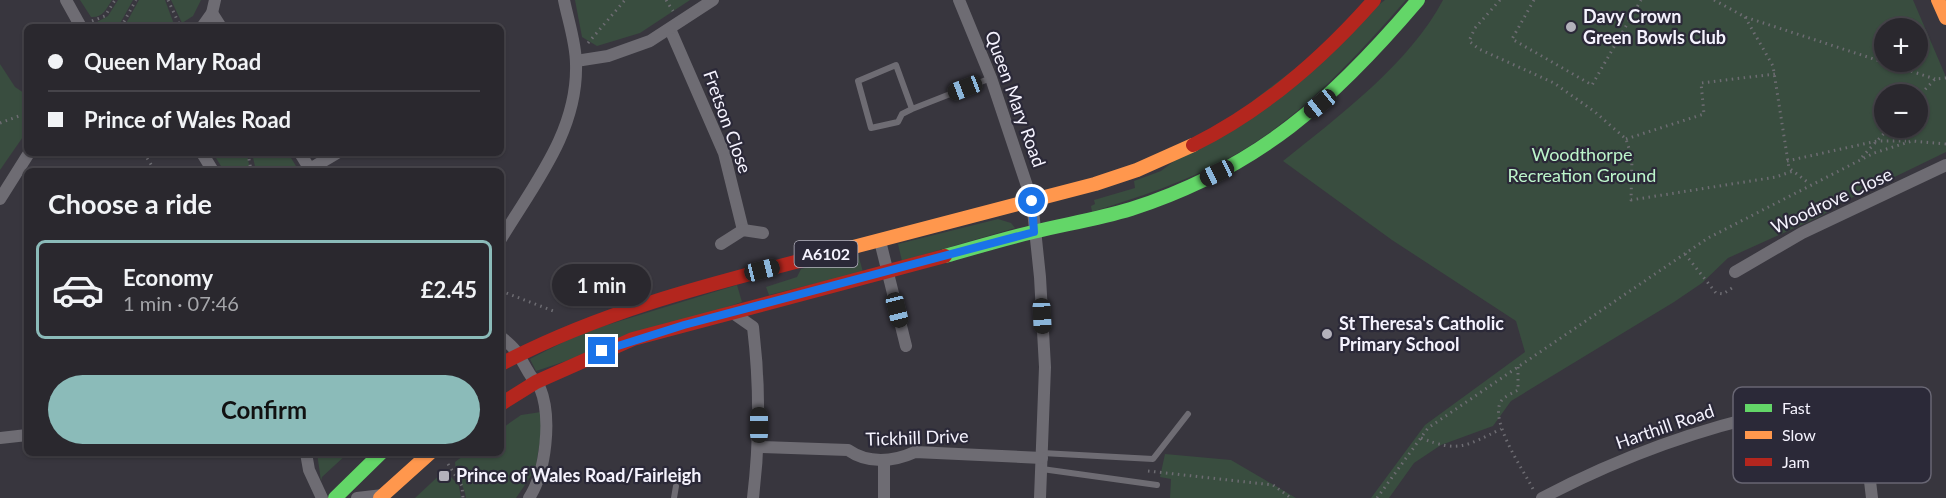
<!DOCTYPE html>
<meta charset="utf-8">
<style>
body{margin:0;font-family:Lato,sans-serif;background:#323036;color:#f1f3f6;height:100vh;display:flex;flex-direction:column;font-size:22px;white-space:nowrap}
*{box-sizing:border-box;margin:0}
p{font-size:20px;color:#a5a6aa}
.icon{flex:none;width:33px;height:33px;fill:none;stroke:currentColor;stroke-width:2;stroke-linecap:round;stroke-linejoin:round}
.map{position:relative;flex:1;overflow:hidden}
.sheet{position:absolute;left:24px;top:168px;width:480px;height:288px;display:flex;flex-direction:column;background:#2a282e;border-radius:9px;box-shadow:0 2px 4px #0004,0 0 0 2px #46444a}
.sheet>*{flex:none}
.banner{position:absolute;left:24px;top:24px;width:480px;height:132px;border-radius:9px;box-shadow:0 2px 4px #0004,0 0 0 2px #46444a;display:grid;align-content:center;height:132px;padding:0 24px;background:#2a282e}
.controls{position:absolute;left:1874px;top:18px;display:grid;gap:12px}
.controls a{display:grid;place-items:center;width:54px;height:54px;border-radius:50%;background:#2a282e;box-shadow:0 2px 4px #0004,0 0 0 2px #46444a;font-size:30px}
.end{position:absolute;width:27px;height:27px;margin:-14px;border:8px solid #1a73e8;background:#fff;box-shadow:0 0 0 3px #fff}
.from{border-radius:50%}
.bubble{position:absolute;height:42px;border-radius:21px;background:#2a282e;box-shadow:0 2px 4px #0004,0 0 0 2px #46444a;font-size:20px;font-weight:700;line-height:42px;text-align:center}
.car{position:absolute;width:18px;height:36px;margin:-18px -9px;border-radius:8px;box-shadow:0 0 4px 2px #0007;background:linear-gradient(#222 24%,#8ab4d8 0 40%,#222 0 76%,#8ab4d8 0 86%,#222 0)}
.banner b{display:flex;align-items:center;gap:21px;height:57px;font-size:22px}
.banner b+b{border-top:2px solid #46444a}
.banner i{width:15px;height:15px;background:#f1f3f6}
ul{padding:0;list-style:none}
li{display:flex;align-items:center;gap:18px;height:99px;margin:0 12px 9px;padding:0 12px;border:3px solid transparent;border-radius:9px}
li div{flex:1}
li b{display:block;font-size:22px}
li em{font-style:normal;font-weight:700}
li.on{border-color:#8bbbb9}
li>.icon{width:54px;height:54px;stroke-width:1.5}
h2{padding:0 24px;font-size:27px;line-height:72px}
.button{display:flex;gap:12px;margin-top:auto;padding:12px 24px}
.button a{flex:1;height:69px;border-radius:36px;background:#8bbbb9;color:#111;font-size:24px;font-weight:700;line-height:69px;text-align:center}
.map>svg:first-child{display:block}
.green{fill:#394d3f;fill-rule:evenodd}
.lines{fill:none;stroke-linecap:round;stroke-linejoin:round}
.path{stroke:#6d6c72;stroke-width:3;stroke-dasharray:1.5 4.5;stroke-linecap:butt}
.lane{stroke:#6e6c73;stroke-width:6}
.street{stroke:#6e6c73;stroke-width:12}
.fast{stroke:#63d668;stroke-width:14}
.slow{stroke:#ff974d;stroke-width:14}
.jam{stroke:#b3261e;stroke-width:14}
.route{stroke:#1a73e8;stroke-width:8}
.poi-dot{fill:#b3b1bb;stroke:#2b2938;stroke-width:2}
.labels{text-anchor:middle;stroke-width:4.5;stroke-linejoin:round;paint-order:stroke}
.shield{fill:#2b2938;stroke:#b8b6c3;stroke-width:1.5}
.shield-label{font-size:16px;font-weight:bold;fill:#f5f3fe}
.poi-label{font-size:18px;font-weight:bold;fill:#f5f3fe;stroke:#2b2938;text-anchor:start}
.street-label{font-size:18px;fill:#f5f3fe;stroke:#2b2938}
.park-label{font-size:18px;fill:#bdf5cb;stroke:#2b2938}
.key{fill:#2b2938;stroke:#686673;stroke-width:1.5}
.key-label{font-size:16px;fill:#f5f3fe}
</style>
<div class="map">
<svg width="1946" height="498" viewBox="0 0 1946 498">
<rect width="100%" height="100%" fill="#38363e"/>
<g class="green">
<path d="M80,0H112C106,9 103,18 91,17Z"/>
<polygon points="118,0 133,0 118,27 102,27 97,22 108,16"/>
<polygon points="139,0 165,0 175,27 124,27"/>
<polygon points="171,0 201,0 193,16 182,23"/>
<polygon points="575,0 690,0 640,33 597,46 582,37"/>
<path d="M1385,0H1406C1354,59 1299,120 1229,158C1185,182 1139,197 1092,212L1091,206L1095,204L1094,200L1135,188L1134,181L1161,171Z"/>
<path d="M1443,0H1913L1946,77V152L1843,202L1821,216L1728,258L1702,283L1674,302L1511,401L1493,426L1441,445L1414,463L1389,498H1371L1425,425L1525,352L1516,321L1392,240L1283,161C1338,117 1410,63 1443,0ZM1884,28H1917V62H1884ZM1884,94H1917V128H1884Z"/>
<polygon points="0,64 15,87 27,95 27,131 0,170"/>
<polygon points="213,153 247,153 250,171 224,171"/>
<polygon points="252,153 288,153 299,171 256,171"/>
<polygon points="998,219 1011,223 1015,228 902,261 898,244"/>
<polygon points="858,254 863,272 769,295 766,287 797,277 801,269"/>
<polygon points="737,285 742,302 536,371 530,359 581,333"/>
<path d="M541,412L542,430L534,476H531L516,498H466C464,485 455,475 455,462L467,453H501V429L521,415Z"/>
<polygon points="317,453 348,453 322,477 321,481"/>
<polygon points="1165,454 1231,460 1296,498 1170,498 1171,479 1160,477"/>
<polygon points="445,470 459,486 461,498 415,498"/>
</g>
<g class="lines">
<g class="path">
<polyline points="168,0 180,26"/>
<polyline points="666,0 673,11"/>
<polyline points="1500,0 1475,28 1469,41 1479,49 1554,83 1595,112 1626,139 1632,158 1631,200 1776,177 1793,171"/>
<polyline points="1534,0 1512,39 1592,85 1641,0"/>
<polyline points="1714,0 1745,17 1935,79"/>
<polyline points="1745,17 1773,66 1789,168 1810,184"/>
<polyline points="92,21 105,16 115,0"/>
<polyline points="121,27 136,0"/>
<polyline points="588,43 625,0"/>
<polyline points="1917,98 1935,79 1946,78"/>
<polyline points="0,123 27,113"/>
<polyline points="1626,139 1704,114 1701,83 1775,74"/>
<polyline points="144,153 155,171"/>
<polyline points="248,153 251,171"/>
<polyline points="1862,157 1889,128"/>
<polyline points="1787,161 1877,141 1906,141"/>
<polyline points="1685,254 1716,293 1723,294 1735,286"/>
<polyline points="501,291 556,312"/>
<path d="M1518,367V390C1513,393 1505,396 1502,400C1487,418 1524,471 1533,489"/>
<path d="M1421,438C1459,453 1466,446 1501,429"/>
<polyline points="448,464 462,486 463,498"/>
<polyline points="1148,471 1273,485 1291,498"/>
<polyline points="1377,498 1428,428 1708,238 1874,153 1912,141 1946,144"/>
</g>
<g class="lane">
<polyline points="912,109 896,65 858,81 871,128 898,122 902,114 912,109 991,78"/>
<polyline points="1042,453 1153,459 1188,414"/>
<polyline points="1042,469 1157,485"/>
<polyline points="674,498 676,486"/>
</g>
<g class="street">
<polyline points="66,0 81,27"/>
<polyline points="959,0 991,78 1032,201 1040,277 1045,367 1040,498"/>
<polyline points="212,13 221,27"/>
<polyline points="202,27 212,13 215,0"/>
<polyline points="670,29 724,153 743,230"/>
<polyline points="576,61 608,56 650,41 713,0"/>
<polyline points="202,153 213,171"/>
<polyline points="300,153 311,171"/>
<polyline points="310,169 337,153"/>
<polyline points="0,199 29,153"/>
<path d="M501,239C534,184 578,131 576,64C576,43 568,20 564,0"/>
<polyline points="880,241 906,346"/>
<polyline points="721,244 743,230 763,233"/>
<polyline points="1735,272 1802,233 1946,165"/>
<path d="M733,313L753,327C760,385 760,440 753,498"/>
<path d="M501,337C519,351 518,355 529,373C532,379 538,382 540,388C552,417 546,472 529,498"/>
<polyline points="0,438 27,435"/>
<path d="M759,447L848,450C868,464 893,462 915,452L1042,458"/>
<polyline points="306,453 309,470 322,498"/>
<polyline points="884,460 884,498"/>
<polyline points="357,498 383,495"/>
<path d="M1542,498C1622,456 1707,425 1797,408C1811,406 1833,399 1847,404C1854,405 1857,409 1862,414L1872,498"/>
</g>
<g class="fast">
<path d="M945,256C974,248 1003,239 1033,232C1066,224 1098,219 1131,209C1258,168 1333,100 1418,0"/>
<polyline points="335,498 381,453"/>
</g>
<g class="slow">
<polyline points="1938,0 1946,18"/>
<polyline points="838,251 1095,184 1137,170 1193,145"/>
<polyline points="380,498 430,453"/>
</g>
<g class="jam">
<path d="M1193,145C1264,110 1322,59 1374,0"/>
<path d="M501,364C607,308 722,281 838,251"/>
<polyline points="501,404 536,382 633,339 945,256"/>
</g>
</g>
<g class="lines">
<polyline class="route" points="602,351 684,325 1034,232 1032,201"/>
</g>
<g class="poi-dot">
<circle cx="1571" cy="27" r="6"/>
<circle cx="1327" cy="334" r="6"/>
<rect x="438" y="470" width="12" height="12" rx="3"/>
</g>
<g class="labels">
<rect class="shield" x="794.5" y="241" width="63" height="26" rx="4.5"/>
<g class="shield-label">
<text x="826" y="260">A6102</text>
</g>
<g class="poi-label">
<text x="1583" y="23">Davy Crown<tspan x="1583" dy="21">Green Bowls Club</tspan></text>
<text x="1339" y="330">St Theresa's Catholic<tspan x="1339" dy="21">Primary School</tspan></text>
<text x="456" y="482">Prince of Wales Road/Fairleigh</text>
</g>
<g class="street-label">
<text transform="translate(1015 99) rotate(70)" y="6">Queen Mary Road</text>
<text transform="translate(727 122) rotate(70)" y="6">Fretson Close</text>
<text transform="translate(1832 201) rotate(-25)" y="6">Woodrove Close</text>
<text transform="translate(1665 427) rotate(-19)" y="6">Harthill Road</text>
<text transform="translate(917 438) rotate(-2)" y="6">Tickhill Drive</text>
</g>
<g class="park-label">
<text x="1582" y="161">Woodthorpe<tspan x="1582" dy="21">Recreation Ground</tspan></text>
</g>
</g>
<rect x="1733" y="387" width="198" height="96" rx="9" class="key"/>
<rect x="1745" y="404" width="27" height="8" fill="#63d668"/>
<rect x="1745" y="431" width="27" height="8" fill="#ff974d"/>
<rect x="1745" y="458" width="27" height="8" fill="#b3261e"/>
<g class="key-label">
<text x="1782" y="414">Fast</text>
<text x="1782" y="441">Slow</text>
<text x="1782" y="468">Jam</text>
</g>
</svg>
<div class="controls">
<a>+</a>
<a>−</a>
</div>
<i class="end from" style="left:1032px;top:201px"></i>
<i class="end" style="left:602px;top:351px"></i>
<div class="bubble" style="left:552px;top:264px;width:99px">1 min</div>
<i class="car" style="left:965px;top:88px;rotate:249deg"></i>
<i class="car" style="left:1320px;top:104px;rotate:231deg"></i>
<i class="car" style="left:1217px;top:173px;rotate:245deg"></i>
<i class="car" style="left:762px;top:270px;rotate:76deg"></i>
<i class="car" style="left:897px;top:310px;rotate:166deg"></i>
<i class="car" style="left:1042px;top:316px;rotate:177deg"></i>
<i class="car" style="left:759px;top:425px;rotate:0deg"></i>
<div class="banner">
<b><i class="from"></i>Queen Mary Road</b>
<b><i></i>Prince of Wales Road</b>
</div>
<section class="sheet">
<h2>Choose a ride</h2>
<ul>
<li class="on"><svg class="icon" aria-label="car" viewBox="0 0 24 24"><path d="M5 17H2v-5l4-1 3-4h7l3 4 3 1v5h-3M9 17h6M6 11h13"/><circle cx="7" cy="17" r="2"/><circle cx="17" cy="17" r="2"/></svg><div><b>Economy</b><p>1 min · 07:46</p></div><em>£2.45</em></li>
</ul>
<div class="button"><a>Confirm</a></div>
</section>
</div>
